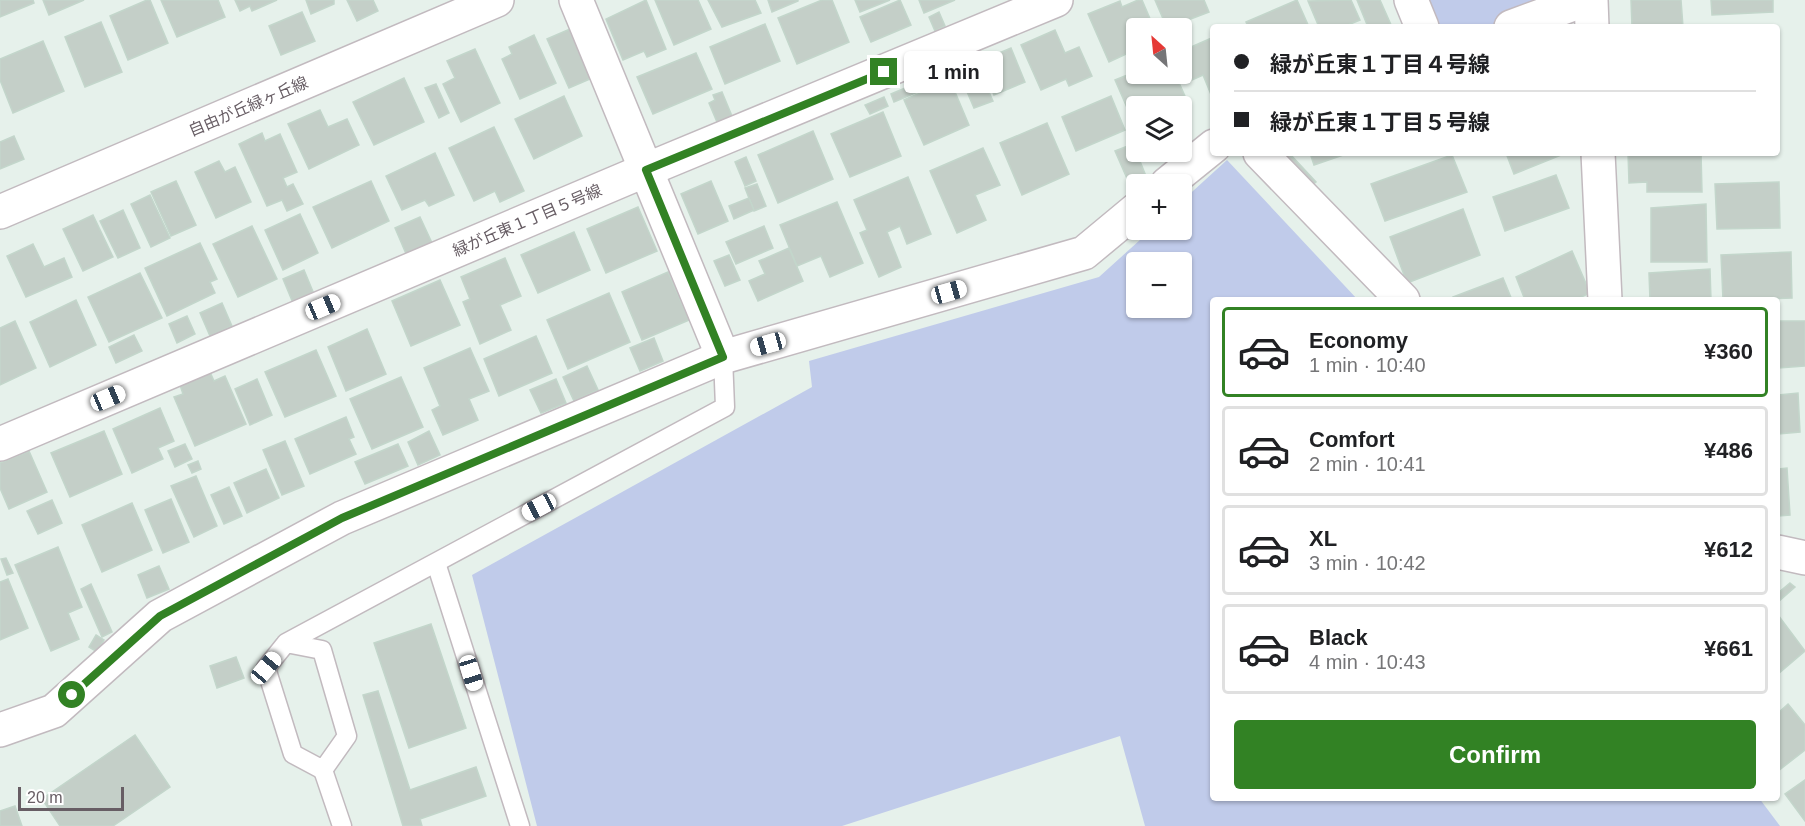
<!DOCTYPE html>
<meta charset="utf-8">
<style>
body{margin:0;font-family:Arial,"Noto Sans JP",sans-serif;background:#f6f6f6;color:#202124;height:100vh;display:flex;flex-direction:column;font-size:22px;white-space:nowrap}
*{box-sizing:border-box;margin:0}
p{font-size:20px;color:#757577}
.icon{flex:none;width:33px;height:33px;fill:none;stroke:currentColor;stroke-width:2;stroke-linecap:round;stroke-linejoin:round}
.map{position:relative;flex:1;overflow:hidden}
.sheet{position:absolute;left:1210px;top:297px;width:570px;height:504px;display:flex;flex-direction:column;background:#fff;border-radius:6px;box-shadow:0 2px 4px #0004}
.sheet>*{flex:none}
.top-card{position:absolute;left:1210px;top:24px;width:570px;height:132px;border-radius:6px;box-shadow:0 2px 4px #0004;display:grid;align-content:center;height:132px;padding:0 24px;background:#fff}
.needle{width:39px;rotate:333deg}
.controls{position:absolute;left:1126px;top:18px;display:grid;gap:12px}
.controls a{display:grid;place-items:center;width:66px;height:66px;border-radius:6px;background:#fff;box-shadow:0 2px 4px #0004;font-size:30px}
.scale{position:absolute;left:18px;bottom:15px;width:106px;box-sizing:border-box;padding-left:6px;border:3px solid #675d64;border-top:0;font-size:16px;line-height:21px;white-space:nowrap;color:#675d64;-webkit-text-stroke:4px #fff;paint-order:stroke}
.end{position:absolute;width:27px;height:27px;margin:-14px;border:8px solid #328224;background:#fff;box-shadow:0 0 0 3px #fff}
.from{border-radius:50%}
.bubble{position:absolute;height:42px;border-radius:6px;background:#fff;box-shadow:0 2px 4px #0004;font-size:20px;font-weight:600;line-height:42px;text-align:center}
.car{position:absolute;width:18px;height:36px;margin:-18px -9px;border-radius:8px;box-shadow:0 0 4px 2px #0007;background:linear-gradient(#fff 24%,#345 0 40%,#fff 0 76%,#345 0 86%,#fff 0)}
.top-card b{display:flex;align-items:center;gap:21px;height:57px;font-size:22px}
.top-card b+b{border-top:2px solid #e0e0e0}
.top-card i{width:15px;height:15px;background:#202124}
ul{padding:10px 0 0;list-style:none}
li{display:flex;align-items:center;gap:18px;height:90px;margin:0 12px 9px;padding:0 12px;border:3px solid #e0e0e0;border-radius:6px}
li div{flex:1}
li b{display:block;font-size:22px}
li em{font-style:normal;font-weight:600}
li.on{border-color:#328224}
li>.icon{width:54px;height:54px;stroke-width:1.5}
.cta{display:flex;gap:12px;margin-top:auto;padding:12px 24px}
.cta a{flex:1;height:69px;border-radius:6px;background:#328224;color:#fff;font-size:24px;font-weight:600;line-height:69px;text-align:center}
.map>svg:first-child{display:block}
.green{fill:#c0cbea;fill-rule:evenodd}
.building{fill:#c4cfc8;stroke:#c3d6cb;stroke-width:1.5}
.lines{fill:none;stroke-linecap:round;stroke-linejoin:round}
.service-casing{stroke:#c2babf;stroke-width:21}
.minor-casing{stroke:#c2babf;stroke-width:36}
.tertiary-casing{stroke:#c2babf;stroke-width:36}
.service{stroke:#fff;stroke-width:18}
.minor{stroke:#fff;stroke-width:33}
.tertiary{stroke:#fff;stroke-width:33}
.route{stroke:#328224;stroke-width:8}
.labels{text-anchor:middle;stroke-width:4.5;stroke-linejoin:round;paint-order:stroke}
.street-label{font-size:16px;fill:#675d64;stroke:#fff}
</style>
<div class="map">
<svg width="1805" height="826" viewBox="0 0 1805 826">
<rect width="100%" height="100%" fill="#e6f1eb"/>
<g class="green">
<polygon points="1411,0 1566,0 1502,27 1422,27"/>
<path d="M1227,160L1358,300H1214V798H1759L1780,826H1145L1120,736L842,826H537L472,575L812,387L809,361L1099,277L1151,230H1182V201ZM1137,262H1182V308H1137Z"/>
</g>
<g class="building">
<polygon points="0,0 33,0 34,3 0,17"/>
<polygon points="43,0 84,0 49,15"/>
<polygon points="147,0 150,0 168,43 128,60 110,16"/>
<polygon points="161,0 218,0 225,17 177,37"/>
<polygon points="235,0 277,0 252,11 250,6 240,11"/>
<polygon points="306,0 334,0 334,4 311,14"/>
<polygon points="347,0 373,0 378,11 357,21"/>
<polygon points="646,0 666,49 647,57 644,51 623,60 606,19"/>
<polygon points="655,0 698,0 711,29 674,45"/>
<polygon points="708,0 755,0 761,13 722,27"/>
<polygon points="768,0 798,0 798,1 772,12"/>
<polygon points="822,0 832,0 849,42 797,64 778,18"/>
<polygon points="855,0 890,0 860,12"/>
<polygon points="900,0 911,25 871,42 860,17"/>
<polygon points="919,0 955,0 924,13"/>
<polygon points="1138,0 1142,0 1154,28 1137,28 1137,49 1109,62 1088,14 1120,1 1122,7"/>
<polygon points="1155,0 1204,0 1209,12 1167,28"/>
<polygon points="1297,0 1309,27 1248,27 1246,22"/>
<polygon points="1351,0 1360,20 1343,27 1319,27 1308,1"/>
<polygon points="1357,0 1380,0 1392,27 1368,27"/>
<polygon points="1631,0 1681,0 1683,27 1632,27"/>
<polygon points="1711,0 1773,0 1773,12 1712,15"/>
<polygon points="302,12 315,41 281,55 269,26"/>
<polygon points="939,12 945,26 935,31 929,17"/>
<polygon points="101,22 122,72 85,87 65,37"/>
<polygon points="765,24 780,61 725,84 710,47"/>
<polygon points="570,29 592,78 569,88 547,39"/>
<polygon points="1055,30 1065,53 1079,47 1092,76 1069,86 1066,79 1041,90 1021,45"/>
<polygon points="534,35 556,83 520,99 502,59 512,54 509,47"/>
<polygon points="1214,37 1214,96 1212,97 1203,75 1192,80 1182,51"/>
<polygon points="43,41 64,91 13,113 0,80 0,59"/>
<polygon points="1011,48 1025,82 994,95 980,61"/>
<polygon points="475,49 500,103 461,122 443,84 455,78 447,61"/>
<polygon points="696,53 712,89 653,114 637,77"/>
<polygon points="1137,71 1137,74 1175,74 1185,96 1161,106 1137,106 1137,117 1132,119 1115,80"/>
<polygon points="943,72 946,80 894,102 891,94"/>
<polygon points="404,78 424,122 374,145 353,102"/>
<polygon points="983,79 993,101 974,108 965,87"/>
<polygon points="950,80 969,125 924,145 904,100"/>
<polygon points="436,84 449,113 439,118 425,88"/>
<polygon points="722,92 732,116 717,122 709,103 715,100 713,95"/>
<polygon points="564,96 582,136 534,159 515,119"/>
<polygon points="1111,96 1125,130 1076,151 1062,117"/>
<polygon points="884,97 888,106 870,114 865,105"/>
<polygon points="320,110 328,127 347,119 359,145 309,169 288,124"/>
<polygon points="883,112 901,156 850,177 831,134"/>
<polygon points="1047,123 1069,174 1022,195 1000,143"/>
<polygon points="494,127 524,191 500,202 495,191 474,201 449,148"/>
<polygon points="813,131 833,179 778,203 758,155"/>
<polygon points="262,133 265,141 280,134 297,172 283,178 287,187 293,184 303,204 287,211 282,200 267,206 239,144"/>
<polygon points="14,136 24,159 0,169 0,142"/>
<polygon points="1133,144 1146,176 1129,183 1115,151"/>
<polygon points="983,148 1000,185 975,195 986,220 957,233 930,171"/>
<polygon points="435,153 454,195 429,206 425,200 402,210 386,176"/>
<polygon points="1274,153 1289,153 1316,182 1307,189"/>
<polygon points="1310,153 1349,153 1314,165"/>
<polygon points="1506,153 1566,153 1514,174"/>
<polygon points="1628,153 1701,153 1702,192 1647,192 1647,182 1629,183"/>
<polygon points="1452,155 1467,192 1385,221 1371,184"/>
<polygon points="746,157 756,181 745,186 735,162"/>
<polygon points="219,161 225,172 235,167 251,202 216,218 195,172"/>
<polygon points="1556,175 1569,208 1505,231 1493,197"/>
<polygon points="908,177 931,234 907,244 900,226 887,232 901,267 879,277 860,233 867,230 854,200"/>
<polygon points="176,181 196,225 171,236 151,192"/>
<polygon points="371,181 389,221 332,248 313,207"/>
<polygon points="711,181 728,221 698,234 681,194"/>
<polygon points="1779,182 1780,228 1717,229 1715,184"/>
<polygon points="757,184 766,206 754,211 745,188"/>
<polygon points="150,195 170,238 151,247 131,204"/>
<polygon points="749,198 754,210 734,219 729,206"/>
<polygon points="837,202 863,263 830,277 821,256 797,266 780,225"/>
<polygon points="1706,204 1707,262 1651,262 1651,208"/>
<polygon points="638,207 657,251 606,273 587,229"/>
<polygon points="1463,209 1480,255 1407,283 1390,237"/>
<polygon points="123,210 140,248 118,258 100,221"/>
<polygon points="300,214 318,253 283,270 265,230"/>
<polygon points="93,215 113,257 83,271 63,229"/>
<polygon points="420,217 433,245 407,256 395,228"/>
<polygon points="252,226 277,279 238,297 213,244"/>
<polygon points="764,226 773,248 736,264 726,242"/>
<polygon points="574,232 590,270 538,293 521,255"/>
<polygon points="200,243 217,279 210,282 215,293 167,316 145,268"/>
<polygon points="33,244 44,267 64,258 72,277 26,297 7,256"/>
<polygon points="789,248 803,281 758,301 749,281 765,274 759,261"/>
<polygon points="1572,251 1590,293 1575,300 1525,300 1516,277"/>
<polygon points="1791,252 1792,298 1723,300 1721,255"/>
<polygon points="729,255 740,280 725,286 714,261"/>
<polygon points="505,258 521,296 500,305 511,330 480,344 463,302 470,299 461,277"/>
<polygon points="1710,269 1711,300 1650,300 1649,273"/>
<polygon points="304,270 314,294 293,303 283,279"/>
<polygon points="668,272 689,320 642,340 622,292"/>
<polygon points="140,273 162,318 109,342 88,297"/>
<polygon points="1503,278 1512,300 1454,300 1453,297"/>
<polygon points="440,280 460,325 411,346 392,301"/>
<polygon points="609,293 630,342 568,369 547,320"/>
<polygon points="76,300 96,345 50,367 30,322"/>
<polygon points="222,303 232,326 210,336 200,313"/>
<polygon points="187,316 195,334 177,343 169,324"/>
<polygon points="15,321 36,368 0,385 0,328"/>
<polygon points="1778,321 1805,321 1805,366 1778,368"/>
<polygon points="367,329 386,374 346,391 328,347"/>
<polygon points="134,335 142,351 116,363 109,347"/>
<polygon points="536,336 552,373 499,396 484,359"/>
<polygon points="654,338 663,361 640,371 630,348"/>
<polygon points="470,348 489,391 469,399 478,420 443,435 432,410 440,406 424,368"/>
<polygon points="316,350 336,396 285,417 265,372"/>
<polygon points="587,366 598,390 574,401 563,377"/>
<polygon points="210,372 214,381 225,376 246,424 195,446 174,397 183,394 180,385"/>
<polygon points="401,377 423,427 372,449 350,399"/>
<polygon points="257,379 272,415 250,425 235,389"/>
<polygon points="556,379 566,403 541,413 530,390"/>
<polygon points="1798,393 1800,432 1778,434 1778,395"/>
<polygon points="160,408 174,441 158,448 163,459 132,473 113,429"/>
<polygon points="346,417 354,437 349,439 356,454 310,474 295,439"/>
<polygon points="104,431 122,474 70,497 51,453"/>
<polygon points="429,431 440,455 418,465 408,442"/>
<polygon points="285,441 304,486 282,495 263,450"/>
<polygon points="185,444 192,459 175,467 168,451"/>
<polygon points="398,444 408,466 365,484 355,462"/>
<polygon points="29,451 47,492 9,509 0,488 0,463"/>
<polygon points="198,461 201,469 192,473 188,465"/>
<polygon points="1787,468 1790,515 1778,516 1778,469"/>
<polygon points="266,469 279,498 247,513 234,483"/>
<polygon points="196,476 217,526 194,537 171,486"/>
<polygon points="229,487 242,516 224,524 211,495"/>
<polygon points="171,499 189,542 163,553 145,510"/>
<polygon points="52,500 62,523 38,534 27,511"/>
<polygon points="132,503 152,550 102,572 82,525"/>
<polygon points="58,547 82,607 68,613 79,639 51,651 15,565"/>
<polygon points="6,558 13,573 7,575 1,559"/>
<polygon points="159,566 169,589 147,598 138,575"/>
<polygon points="8,579 28,628 0,640 0,582"/>
<polygon points="1790,583 1795,587 1778,602 1778,593"/>
<polygon points="91,584 112,632 102,637 81,589"/>
<polygon points="1778,615 1805,651 1778,674"/>
<polygon points="431,624 466,728 409,748 374,643"/>
<polygon points="96,635 104,640 97,652 89,647"/>
<polygon points="236,657 244,678 217,688 210,666"/>
<polygon points="378,691 410,790 476,767 486,796 420,819 422,826 403,826 363,695"/>
<polygon points="1788,704 1805,725 1805,750 1778,771 1778,713"/>
<polygon points="135,735 170,787 113,826 60,826 42,799"/>
<polygon points="1805,780 1805,821 1785,794"/>
<polygon points="15,806 22,826 0,826 0,811"/>
</g>
<g class="lines">
<g class="service-casing">
<g id="service">
<polyline points="436,563 520,826"/>
<polyline points="286,643 322,650 347,736 323,770 293,754 266,668 286,643 725,407 723,357"/>
<polyline points="323,770 342,826"/>
</g>
</g>
<g class="minor-casing">
<g id="minor">
<polyline points="576,0 723,357"/>
<polyline points="1411,0 1422,27"/>
<polyline points="1591,0 1592,27"/>
<polyline points="1511,27 1584,0"/>
<polyline points="1260,153 1403,300"/>
<polyline points="1598,153 1605,300"/>
<polyline points="1167,184 1214,146"/>
<polyline points="0,444 646,170 1056,0"/>
<polyline points="1778,552 1805,558"/>
<polyline points="0,730 54,711 160,616 342,518 723,357 1084,253 1137,209"/>
</g>
</g>
<g class="tertiary-casing">
<polyline id="tertiary" points="0,212 497,0"/>
</g>
<use href="#service" class="service"/>
<use href="#minor" class="minor"/>
<use href="#tertiary" class="tertiary"/>
</g>
<g class="lines">
<polyline class="route" points="72,695 160,616 342,518 723,357 646,170 884,72"/>
</g>
<g class="labels">
<g class="street-label">
<text transform="translate(248 106) rotate(-23)" y="6">自由が丘緑ヶ丘線</text>
<text transform="translate(527 220) rotate(-23)" y="6">緑が丘東１丁目５号線</text>
</g>
</g>
</svg>
<div class="controls">
<a><svg class="needle" viewBox="-14 -14 28 28"><path d="M0-13l5 13h-10z" fill="#e53935"/><path d="M0 13l5-13h-10z" fill="#757577"/></svg></a>
<a><svg class="icon" aria-label="layers" viewBox="0 0 24 24"><path d="M12 4l9 5-9 5-9-5zM3 14l9 5 9-5"/></svg></a>
<a>+</a>
<a>−</a>
</div>
<div class="scale">20 m</div>
<i class="end from" style="left:72px;top:695px"></i>
<i class="end" style="left:884px;top:72px"></i>
<div class="bubble" style="left:904px;top:51px;width:99px">1 min</div>
<i class="car" style="left:949px;top:292px;rotate:74deg"></i>
<i class="car" style="left:323px;top:307px;rotate:67deg"></i>
<i class="car" style="left:768px;top:344px;rotate:254deg"></i>
<i class="car" style="left:108px;top:398px;rotate:67deg"></i>
<i class="car" style="left:539px;top:507px;rotate:242deg"></i>
<i class="car" style="left:266px;top:668px;rotate:40deg"></i>
<i class="car" style="left:471px;top:673px;rotate:163deg"></i>
<div class="top-card">
<b><i class="from"></i>緑が丘東１丁目４号線</b>
<b><i></i>緑が丘東１丁目５号線</b>
</div>
<section class="sheet">
<ul>
<li class="on"><svg class="icon" aria-label="car" viewBox="0 0 24 24"><path d="M5 17H2v-5l4-1 3-4h7l3 4 3 1v5h-3M9 17h6M6 11h13"/><circle cx="7" cy="17" r="2"/><circle cx="17" cy="17" r="2"/></svg><div><b>Economy</b><p>1 min · 10:40</p></div><em>¥360</em></li>
<li><svg class="icon" aria-label="car" viewBox="0 0 24 24"><path d="M5 17H2v-5l4-1 3-4h7l3 4 3 1v5h-3M9 17h6M6 11h13"/><circle cx="7" cy="17" r="2"/><circle cx="17" cy="17" r="2"/></svg><div><b>Comfort</b><p>2 min · 10:41</p></div><em>¥486</em></li>
<li><svg class="icon" aria-label="car" viewBox="0 0 24 24"><path d="M5 17H2v-5l4-1 3-4h7l3 4 3 1v5h-3M9 17h6M6 11h13"/><circle cx="7" cy="17" r="2"/><circle cx="17" cy="17" r="2"/></svg><div><b>XL</b><p>3 min · 10:42</p></div><em>¥612</em></li>
<li><svg class="icon" aria-label="car" viewBox="0 0 24 24"><path d="M5 17H2v-5l4-1 3-4h7l3 4 3 1v5h-3M9 17h6M6 11h13"/><circle cx="7" cy="17" r="2"/><circle cx="17" cy="17" r="2"/></svg><div><b>Black</b><p>4 min · 10:43</p></div><em>¥661</em></li>
</ul>
<div class="cta"><a>Confirm</a></div>
</section>
</div>
